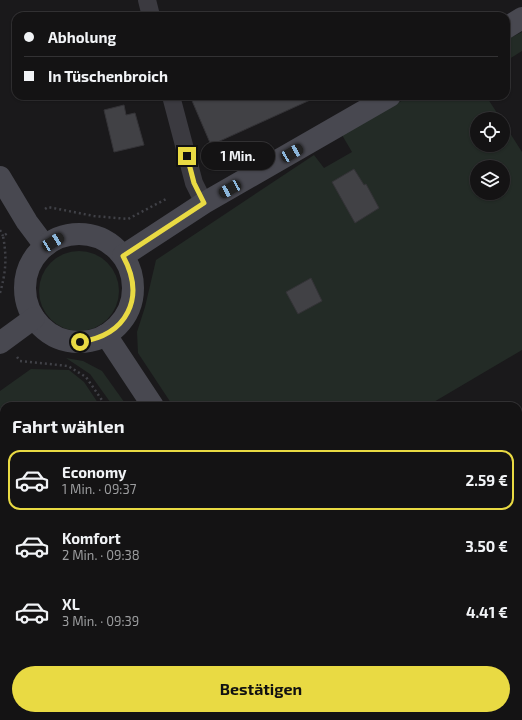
<!DOCTYPE html>
<html lang="de">
<meta charset="utf-8">
<style>
body{margin:0;font-family:"Exo 2",sans-serif;background:#212022;color:#f1f3f6;height:100vh;display:flex;flex-direction:column;font-size:15px;white-space:nowrap}
*{box-sizing:border-box;margin:0}
p{font-size:13px;color:#9d9ea0}
.icon{flex:none;width:22px;height:22px;fill:none;stroke:currentColor;stroke-width:2;stroke-linecap:round;stroke-linejoin:round}
.map{position:relative;flex:1;overflow:hidden}
.side{position:absolute;left:0px;top:402px;width:522px;height:318px;display:flex;flex-direction:column;background:#141314;border-radius:12px 12px 0 0;box-shadow:0 1px 3px #0004,0 0 0 1px #333234}
.side>*{flex:none}
.banner{position:absolute;left:12px;top:12px;width:498px;height:88px;border-radius:12px;box-shadow:0 1px 3px #0004,0 0 0 1px #333234;display:grid;align-content:center;height:88px;padding:0 12px;background:#141314}
.tools{position:absolute;left:470px;top:112px;display:grid;gap:8px}
.tools a{display:grid;place-items:center;width:40px;height:40px;border-radius:50%;background:#141314;box-shadow:0 1px 3px #0004,0 0 0 1px #333234;font-size:20px}
.end{position:absolute;width:18px;height:18px;margin:-9px;border:5px solid #e9da43;background:#111;box-shadow:0 0 0 2px #111}
.from{border-radius:50%}
.bubble{position:absolute;height:28px;border-radius:14px;background:#141314;box-shadow:0 1px 3px #0004,0 0 0 1px #333234;font-size:13px;font-weight:700;line-height:28px;text-align:center}
.car{position:absolute;width:12px;height:24px;margin:-12px -6px;border-radius:5px;box-shadow:0 0 3px 1px #0007;background:linear-gradient(#222 24%,#8ab4d8 0 40%,#222 0 76%,#8ab4d8 0 86%,#222 0)}
.banner b{display:flex;align-items:center;gap:14px;height:38px;font-size:15px}
.banner b+b{border-top:1px solid #333234}
.banner i{width:10px;height:10px;background:#f1f3f6}
ul{padding:0;list-style:none}
li{display:flex;align-items:center;gap:12px;height:60px;margin:0 8px 6px;padding:0 4px;border:2px solid transparent;border-radius:12px}
li div{flex:1}
li b{display:block;font-size:15px}
li em{font-style:normal;font-weight:700}
li.current{border-color:#e9da43}
li>.icon{width:36px;height:36px;stroke-width:1.5}
h2{padding:0 12px;font-size:18px;line-height:48px}
.action{display:flex;gap:8px;margin-top:auto;padding:8px 12px}
.action a{flex:1;height:46px;border-radius:24px;background:#e9da43;color:#111;font-size:16px;font-weight:700;line-height:46px;text-align:center}
.map>svg:first-child{display:block}
.green{fill:#232b26;fill-rule:evenodd}
.building{fill:#414145;stroke:#343337}
.lines{fill:none;stroke-linecap:round;stroke-linejoin:round}
.path{stroke:#404147;stroke-width:2.5;stroke-dasharray:2 3;stroke-linecap:butt}
.street{stroke:#3b3a40;stroke-width:18}
.secondary{stroke:#484850;stroke-width:22}
.route{stroke:#e9da43;stroke-width:5}
</style>
<div class="map">
<svg width="522" height="720" viewBox="0 0 522 720">
<rect width="100%" height="100%" fill="#1a191b"/>
<g class="green">
<polygon points="522,32 522,51 506,61 506,40"/>
<path d="M410,96H486L501,119H477V145H503V122L522,152V350L427,406H173L138,353L137,332L145,307L156,260L314,155L324,168L352,152L342,135ZM477,167H503V193H477Z"/>
<circle cx="79" cy="291" r="40"/>
<polygon points="66,358 83,361 102,371 127,406 113,406 90,374"/>
<polygon points="31,369 69,370 84,382 100,406 4,406 4,707 0,710 0,391"/>
<polygon points="322,716 342,716 345,720 325,720"/>
</g>
<g class="building">
<polygon points="190,96 319,96 211,145"/>
<polygon points="124,105 126,115 135,113 144,145 114,152 104,110"/>
<polygon points="354,169 364,185 366,184 379,208 355,223 332,182"/>
<polygon points="311,278 322,301 298,314 286,292"/>
</g>
<g class="lines">
<g class="path">
<polyline points="45,209 48,207 94,216 128,219 168,198"/>
<polyline points="0,230 3,236"/>
<path d="M0,293C6,272 7,257 3,236L8,233"/>
<polyline points="17,357 20,361 68,366 86,377 106,406"/>
<polyline points="0,485 4,491"/>
<polyline points="0,677 4,675"/>
<polyline points="318,716 320,720"/>
</g>
<g class="street">
<polyline points="147,0 151,16"/>
<polyline points="171,96 194,183 204,203"/>
</g>
<g class="secondary">
<polyline points="506,28 522,18"/>
<polyline points="0,177 27,222 45,246"/>
<circle cx="79" cy="288" r="54"/>
<polyline points="123,256 204,203 390,96"/>
<polyline points="106,335 153,406"/>
<polyline points="0,343 34,318"/>
<polyline points="354,716 356,720"/>
</g>
</g>
<g class="lines">
<path class="route" d="M80,342C127,335 146,298 123,256L204,203L194,183L187,156"/>
</g>
</svg>
<div class="tools">
<a><svg class="icon" aria-label="locate" viewBox="0 0 24 24"><circle cx="12" cy="12" r="6"/><path d="M12 2v4M12 18v4M2 12h4M18 12h4"/></svg></a>
<a><svg class="icon" aria-label="layers" viewBox="0 0 24 24"><path d="M12 4l9 5-9 5-9-5zM3 14l9 5 9-5"/></svg></a>
</div>
<i class="end from" style="left:80px;top:342px"></i>
<i class="end" style="left:187px;top:156px"></i>
<div class="bubble" style="left:201px;top:142px;width:74px">1 Min.</div>
<i class="car" style="left:292px;top:153px;rotate:60deg"></i>
<i class="car" style="left:230px;top:189px;rotate:241deg"></i>
<i class="car" style="left:53px;top:242px;rotate:58deg"></i>
<div class="banner">
<b><i class="from"></i>Abholung</b>
<b><i></i>In Tüschenbroich</b>
</div>
<section class="side">
<h2>Fahrt wählen</h2>
<ul>
<li class="current"><svg class="icon" aria-label="car" viewBox="0 0 24 24"><path d="M5 17H2v-5l4-1 3-4h7l3 4 3 1v5h-3M9 17h6M6 11h13"/><circle cx="7" cy="17" r="2"/><circle cx="17" cy="17" r="2"/></svg><div><b>Economy</b><p>1 Min. · 09:37</p></div><em>2.59 €</em></li>
<li><svg class="icon" aria-label="car" viewBox="0 0 24 24"><path d="M5 17H2v-5l4-1 3-4h7l3 4 3 1v5h-3M9 17h6M6 11h13"/><circle cx="7" cy="17" r="2"/><circle cx="17" cy="17" r="2"/></svg><div><b>Komfort</b><p>2 Min. · 09:38</p></div><em>3.50 €</em></li>
<li><svg class="icon" aria-label="car" viewBox="0 0 24 24"><path d="M5 17H2v-5l4-1 3-4h7l3 4 3 1v5h-3M9 17h6M6 11h13"/><circle cx="7" cy="17" r="2"/><circle cx="17" cy="17" r="2"/></svg><div><b>XL</b><p>3 Min. · 09:39</p></div><em>4.41 €</em></li>
</ul>
<div class="action"><a>Bestätigen</a></div>
</section>
</div>
